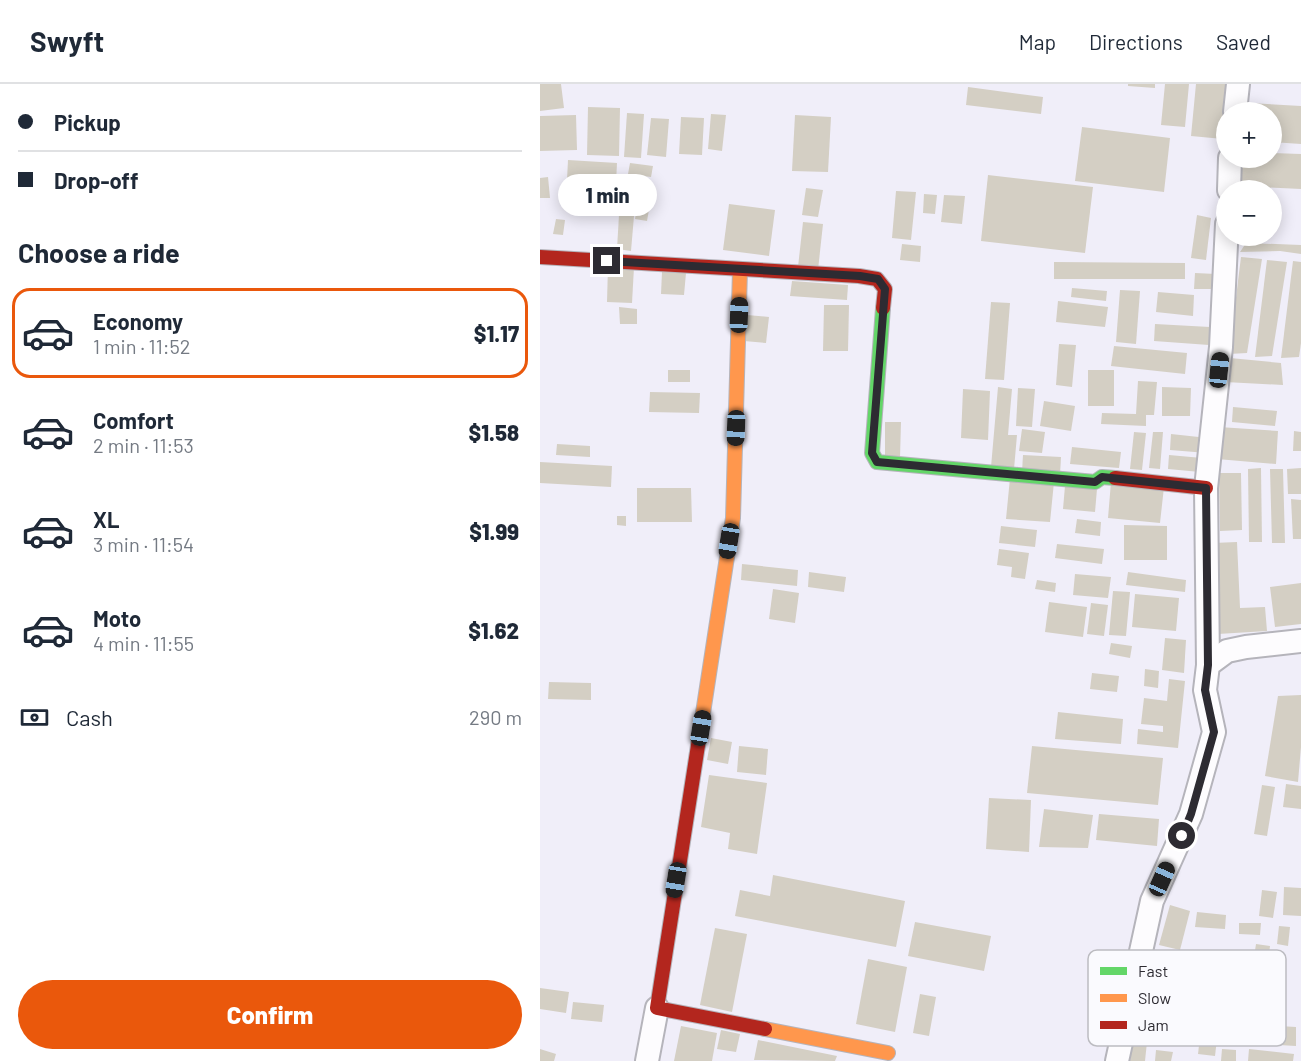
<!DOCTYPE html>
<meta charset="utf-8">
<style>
body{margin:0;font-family:Barlow,sans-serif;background:#f6f6f7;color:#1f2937;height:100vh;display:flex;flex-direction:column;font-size:22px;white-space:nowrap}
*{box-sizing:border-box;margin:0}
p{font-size:20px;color:#747a83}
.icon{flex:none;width:33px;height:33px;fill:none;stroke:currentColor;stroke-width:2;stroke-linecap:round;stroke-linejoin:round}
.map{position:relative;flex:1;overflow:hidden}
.drawer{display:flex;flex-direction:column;background:#fff;width:540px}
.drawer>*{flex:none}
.top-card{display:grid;align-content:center;height:132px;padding:0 18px;background:#fff}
.buttons{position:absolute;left:676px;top:18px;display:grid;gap:12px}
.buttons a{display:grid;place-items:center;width:66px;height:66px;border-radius:50%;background:#fff;box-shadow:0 3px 15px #0003;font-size:30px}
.end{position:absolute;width:27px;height:27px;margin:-14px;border:8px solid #2d2b32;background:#fff;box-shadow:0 0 0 3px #fff}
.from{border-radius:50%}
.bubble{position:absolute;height:42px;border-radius:21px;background:#fff;box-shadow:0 3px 15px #0003;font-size:20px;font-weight:800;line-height:42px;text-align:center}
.car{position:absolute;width:18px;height:36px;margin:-18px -9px;border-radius:8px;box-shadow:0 0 4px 2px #0007;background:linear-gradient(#222 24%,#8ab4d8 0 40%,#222 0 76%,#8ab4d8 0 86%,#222 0)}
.top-card b{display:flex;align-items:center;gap:21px;height:57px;font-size:22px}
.top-card b+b{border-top:2px solid #e0e1e3}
.top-card i{width:15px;height:15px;background:#1f2937}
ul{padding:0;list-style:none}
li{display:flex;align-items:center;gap:18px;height:90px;margin:0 12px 9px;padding:0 6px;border:3px solid transparent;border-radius:18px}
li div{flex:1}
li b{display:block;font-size:22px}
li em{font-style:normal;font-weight:800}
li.current{border-color:#ea580c}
li>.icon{width:54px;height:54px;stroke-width:1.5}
h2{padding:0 18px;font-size:27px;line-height:72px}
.pay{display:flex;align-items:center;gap:15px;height:66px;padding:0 18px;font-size:22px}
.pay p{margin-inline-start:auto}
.cta{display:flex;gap:12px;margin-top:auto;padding:12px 18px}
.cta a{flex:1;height:69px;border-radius:36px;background:#ea580c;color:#fff;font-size:24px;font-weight:800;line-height:69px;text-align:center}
header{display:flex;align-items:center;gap:36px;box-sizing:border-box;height:84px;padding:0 30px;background:#fff;border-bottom:2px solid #e0e1e3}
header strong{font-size:28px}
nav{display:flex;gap:33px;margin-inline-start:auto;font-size:21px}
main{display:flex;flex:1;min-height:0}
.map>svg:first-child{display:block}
.building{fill:#d4cfc4}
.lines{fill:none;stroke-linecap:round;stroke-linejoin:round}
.street-casing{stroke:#b5b4bb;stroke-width:26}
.fast-casing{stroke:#b5b4bb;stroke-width:16}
.slow-casing{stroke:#b5b4bb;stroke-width:16}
.jam-casing{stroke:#b5b4bb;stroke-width:16}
.street{stroke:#fdfcfe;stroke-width:22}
.fast{stroke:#63d668;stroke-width:14}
.slow{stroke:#ff974d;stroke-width:14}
.jam{stroke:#b3261e;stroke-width:14}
.route{stroke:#2d2b32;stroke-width:8}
.key{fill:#fafafe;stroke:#bcbcc1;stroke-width:1.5}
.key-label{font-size:16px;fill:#2d2b32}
</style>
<header>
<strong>Swyft</strong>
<nav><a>Map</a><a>Directions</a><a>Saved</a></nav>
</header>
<main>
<section class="drawer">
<div class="top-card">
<b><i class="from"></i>Pickup</b>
<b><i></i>Drop-off</b>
</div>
<h2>Choose a ride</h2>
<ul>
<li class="current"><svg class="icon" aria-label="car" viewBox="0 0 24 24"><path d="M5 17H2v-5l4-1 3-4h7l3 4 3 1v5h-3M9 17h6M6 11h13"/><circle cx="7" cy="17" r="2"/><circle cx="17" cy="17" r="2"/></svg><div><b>Economy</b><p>1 min · 11:52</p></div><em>$1.17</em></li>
<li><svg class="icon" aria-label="car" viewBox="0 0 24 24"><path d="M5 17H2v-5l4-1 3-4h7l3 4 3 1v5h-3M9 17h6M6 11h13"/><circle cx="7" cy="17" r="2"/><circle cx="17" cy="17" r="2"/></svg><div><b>Comfort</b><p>2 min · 11:53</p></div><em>$1.58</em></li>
<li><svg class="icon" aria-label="car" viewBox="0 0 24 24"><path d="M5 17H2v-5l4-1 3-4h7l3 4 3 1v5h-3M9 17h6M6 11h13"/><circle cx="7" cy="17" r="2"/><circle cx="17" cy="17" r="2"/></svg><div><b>XL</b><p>3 min · 11:54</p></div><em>$1.99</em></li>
<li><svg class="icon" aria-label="car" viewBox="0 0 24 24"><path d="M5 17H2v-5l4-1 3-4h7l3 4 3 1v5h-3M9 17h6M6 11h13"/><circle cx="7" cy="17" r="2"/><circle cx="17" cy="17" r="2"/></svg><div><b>Moto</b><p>4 min · 11:55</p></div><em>$1.62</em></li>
</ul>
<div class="pay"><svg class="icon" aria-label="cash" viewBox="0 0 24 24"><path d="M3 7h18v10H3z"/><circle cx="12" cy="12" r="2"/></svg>Cash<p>290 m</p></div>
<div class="cta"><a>Confirm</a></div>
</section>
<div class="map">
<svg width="761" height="977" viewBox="0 0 761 977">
<rect width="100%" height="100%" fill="#f0eef9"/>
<g class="building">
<polygon points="0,0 21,0 24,24 0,27"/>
<polygon points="588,0 615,0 615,4 588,2"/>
<polygon points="625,0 649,0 645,43 621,41"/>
<polygon points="656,0 689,0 683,55 651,52"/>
<polygon points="428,3 503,13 501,30 426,21"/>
<polygon points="710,19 761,22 761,60 732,58 732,28 709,28"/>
<polygon points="48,23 80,24 79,72 47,71"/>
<polygon points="87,29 104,30 101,74 84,73"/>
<polygon points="171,30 186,31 182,67 168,65"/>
<polygon points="36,31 37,66 0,67 0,32"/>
<polygon points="255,31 291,33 288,88 252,87"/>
<polygon points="141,33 164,34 162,71 139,70"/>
<polygon points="111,34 129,35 126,73 107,71"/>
<polygon points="542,43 630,54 624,108 535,97"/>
<polygon points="732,69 761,70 761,105 697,102 698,74 732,74"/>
<polygon points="28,76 77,79 76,99 27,96"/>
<polygon points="90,79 113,82 111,93 88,90"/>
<polygon points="448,91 553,103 545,169 441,157"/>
<polygon points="8,93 10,114 0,114 0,94"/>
<polygon points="81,96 90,97 88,122 79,121"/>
<polygon points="101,101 113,103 107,137 95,135"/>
<polygon points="42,104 73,107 71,118 41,115"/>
<polygon points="266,104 283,106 278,133 262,131"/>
<polygon points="356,107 376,108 371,156 352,154"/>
<polygon points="384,110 397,111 395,130 383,129"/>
<polygon points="404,111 425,112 422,140 401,138"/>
<polygon points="189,120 235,126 229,172 183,166"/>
<polygon points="79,131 94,132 91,167 77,165"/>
<polygon points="657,131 671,134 666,176 651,174"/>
<polygon points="16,135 25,136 23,151 13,150"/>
<polygon points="263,138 283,140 278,186 258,183"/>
<polygon points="706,159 761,161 761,170 740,167 700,168"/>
<polygon points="362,160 381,162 380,178 360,176"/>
<polygon points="701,173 722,175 707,269 689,270"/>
<polygon points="727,176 747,178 732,272 715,273"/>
<polygon points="753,177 761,178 761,259 759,273 741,274"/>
<polygon points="514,178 645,179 645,195 514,195"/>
<polygon points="68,182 94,183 92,219 67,218"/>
<polygon points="122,188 146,189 144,211 121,210"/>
<polygon points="655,189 676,190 676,205 654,205"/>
<polygon points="252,197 308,201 307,216 250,212"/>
<polygon points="532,204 567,207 566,217 531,213"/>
<polygon points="580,206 600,207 596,260 576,258"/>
<polygon points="618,208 654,211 653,232 616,228"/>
<polygon points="518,217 568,223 565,243 516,238"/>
<polygon points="451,218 470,219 464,296 445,295"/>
<polygon points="284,221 309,221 308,267 283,267"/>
<polygon points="79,223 97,225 97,240 80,240"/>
<polygon points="207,231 229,233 226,259 204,257"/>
<polygon points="615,240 670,243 669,261 614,257"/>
<polygon points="519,260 536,261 532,303 516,301"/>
<polygon points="574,262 647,269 645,290 571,282"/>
<polygon points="690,274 741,279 743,301 685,298"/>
<rect x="128" y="286" width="22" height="12"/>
<rect x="548" y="286" width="26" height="36"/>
<polygon points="598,297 617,298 614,331 606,331 606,342 561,340 562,329 596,330"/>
<polygon points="458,303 472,305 468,351 477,351 474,385 451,383"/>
<polygon points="622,303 651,304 650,332 622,332"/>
<polygon points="478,304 495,305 492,343 476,342"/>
<polygon points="423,305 450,307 448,356 421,354"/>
<polygon points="110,308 160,309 159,329 109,328"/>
<polygon points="504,317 535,322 531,347 500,342"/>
<polygon points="693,323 737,327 735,342 692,338"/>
<polygon points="345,338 361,338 360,374 345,373"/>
<polygon points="679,343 738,347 736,380 677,375"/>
<polygon points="482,345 505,348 502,369 479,367"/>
<polygon points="754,347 761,348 761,367 753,367"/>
<polygon points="594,348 606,349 602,386 590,385"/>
<polygon points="613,348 623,348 620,385 609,384"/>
<polygon points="631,350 668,354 667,369 630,366"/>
<polygon points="17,360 50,362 50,373 16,371"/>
<polygon points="532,363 581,368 579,384 530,380"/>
<polygon points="483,371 521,373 520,391 482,388"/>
<polygon points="629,371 662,374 660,388 628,385"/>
<polygon points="0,378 72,382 71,403 0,399"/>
<polygon points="721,384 722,458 709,458 708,385"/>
<polygon points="761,384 761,410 748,410 747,385"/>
<polygon points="730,385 743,385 745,459 732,459"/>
<polygon points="679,389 701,389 702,446 680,447"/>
<polygon points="470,394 514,398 510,438 466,435"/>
<polygon points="571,398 624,403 620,439 568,434"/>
<polygon points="525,402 557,405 555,428 523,425"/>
<polygon points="97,404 151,404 152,438 97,438"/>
<polygon points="751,415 761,416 761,455 753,455"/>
<polygon points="77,432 86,432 86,442 77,441"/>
<polygon points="537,435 561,438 560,452 535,449"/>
<polygon points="584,441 627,442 627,476 584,476"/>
<polygon points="461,442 497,446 495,463 459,459"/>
<polygon points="697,458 700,524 725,523 727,547 678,550 673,459"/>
<polygon points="517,460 564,465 562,480 515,474"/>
<polygon points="459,465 489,469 485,495 471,493 472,483 457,481"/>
<polygon points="202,480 258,486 257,502 201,496"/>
<polygon points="269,488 306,493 304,508 268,503"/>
<polygon points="588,488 646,496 645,508 586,501"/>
<polygon points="535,490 571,493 568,514 533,511"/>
<polygon points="497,496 516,499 515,508 495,505"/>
<polygon points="761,499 761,540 735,543 730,503"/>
<polygon points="233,505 259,509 255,539 229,535"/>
<polygon points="573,507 590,508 586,552 569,551"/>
<polygon points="595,510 639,514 636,547 592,543"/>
<polygon points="509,518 547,523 543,553 505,548"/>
<polygon points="551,519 568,521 564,552 547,550"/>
<polygon points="625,554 646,556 644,589 622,586"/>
<polygon points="571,559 592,562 590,574 569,570"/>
<polygon points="605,585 619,587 618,604 604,602"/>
<polygon points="552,589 579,592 577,608 550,605"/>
<polygon points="629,595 645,597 638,664 597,660 598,645 623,648 623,642 601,640 604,614 627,617"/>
<polygon points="9,598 51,599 51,616 8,615"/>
<polygon points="761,611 761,663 758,698 725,692 738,612"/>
<polygon points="518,628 583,635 581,660 515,655"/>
<polygon points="171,654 192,658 188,680 167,676"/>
<polygon points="199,662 228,665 226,691 197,688"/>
<polygon points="492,662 623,674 618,721 487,709"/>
<polygon points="169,691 227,699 217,770 188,765 190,749 161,743"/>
<polygon points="746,700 761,702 761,725 743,723"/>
<polygon points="722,701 735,703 727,752 714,750"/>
<polygon points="449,714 491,716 489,768 446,765"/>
<polygon points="504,725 553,731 548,764 499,763"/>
<polygon points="559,730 619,735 617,762 556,756"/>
<polygon points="233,791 365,817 356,863 195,832 200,806 230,812"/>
<polygon points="744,803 761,804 761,832 743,831"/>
<polygon points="722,806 737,808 733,834 719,832"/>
<polygon points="630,821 650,827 640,866 619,861"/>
<polygon points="657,828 686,831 685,845 655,843"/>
<polygon points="375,838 451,852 444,887 368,872"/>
<polygon points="699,839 721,839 720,851 699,850"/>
<polygon points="739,842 750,843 748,862 737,860"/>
<polygon points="175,844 207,850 192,928 160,921"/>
<polygon points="716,860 730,862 727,888 712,886"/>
<polygon points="328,875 367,883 355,948 316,940"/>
<polygon points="0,904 29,908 26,929 0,925"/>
<polygon points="380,910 396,913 389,952 373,949"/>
<polygon points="33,918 64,921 62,938 31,935"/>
<polygon points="705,940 756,943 756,962 704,959"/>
<polygon points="141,942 177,949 172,977 134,977"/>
<polygon points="181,946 200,950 196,968 177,965"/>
<polygon points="660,953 677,955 675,972 658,970"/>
<polygon points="218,956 297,972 295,977 214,976"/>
<polygon points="592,956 607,958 605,977 590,977"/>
<polygon points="0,965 16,970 14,977 0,977"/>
<polygon points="682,965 696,966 696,977 681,977"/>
<polygon points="709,965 754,970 753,977 708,977"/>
<polygon points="616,966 633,968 631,977 615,977"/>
</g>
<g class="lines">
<g class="street-casing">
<g id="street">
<polyline points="695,28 698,0"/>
<polyline points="689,106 690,74"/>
<polyline points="668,581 666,404 681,263 687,140"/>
<polyline points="107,977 117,924"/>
<polyline points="577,977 612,817 651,730 674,648 665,606 668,581 687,567 706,563 761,557"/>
</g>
</g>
<g class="fast-casing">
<polyline id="fast" points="343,224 332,369 337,378 555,398 562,393 575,394"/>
</g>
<g class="slow-casing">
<g id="slow">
<polyline points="159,655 193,434 200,186"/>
<polyline points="225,945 348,969"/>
</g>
</g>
<g class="jam-casing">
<g id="jam">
<polyline points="0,173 319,192 337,195 345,205 343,224"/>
<polyline points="575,394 666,404"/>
<polyline points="159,655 117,924 225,945"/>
</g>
</g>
<use href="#street" class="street"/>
<use href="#fast" class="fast"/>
<use href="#slow" class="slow"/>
<use href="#jam" class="jam"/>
</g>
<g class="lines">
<polyline class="route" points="67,177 320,192 338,195 345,205 332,369 337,378 555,398 562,393 666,404 668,581 665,606 674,648 651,730 642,752"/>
</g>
<rect x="548" y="866" width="198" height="96" rx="9" class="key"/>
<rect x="560" y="883" width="27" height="8" fill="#63d668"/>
<rect x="560" y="910" width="27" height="8" fill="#ff974d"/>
<rect x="560" y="937" width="27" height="8" fill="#b3261e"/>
<g class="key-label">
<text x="598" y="893">Fast</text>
<text x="598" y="920">Slow</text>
<text x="598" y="947">Jam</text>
</g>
</svg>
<div class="buttons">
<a>+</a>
<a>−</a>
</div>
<i class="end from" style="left:642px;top:752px"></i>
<i class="end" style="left:67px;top:177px"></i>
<div class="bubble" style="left:18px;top:90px;width:99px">1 min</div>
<i class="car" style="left:199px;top:231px;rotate:2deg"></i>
<i class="car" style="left:679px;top:286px;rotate:6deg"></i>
<i class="car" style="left:196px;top:344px;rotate:182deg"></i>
<i class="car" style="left:189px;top:457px;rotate:189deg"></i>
<i class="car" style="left:161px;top:644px;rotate:9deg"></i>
<i class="car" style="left:622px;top:795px;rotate:24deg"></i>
<i class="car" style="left:136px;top:796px;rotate:189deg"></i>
</div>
</main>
